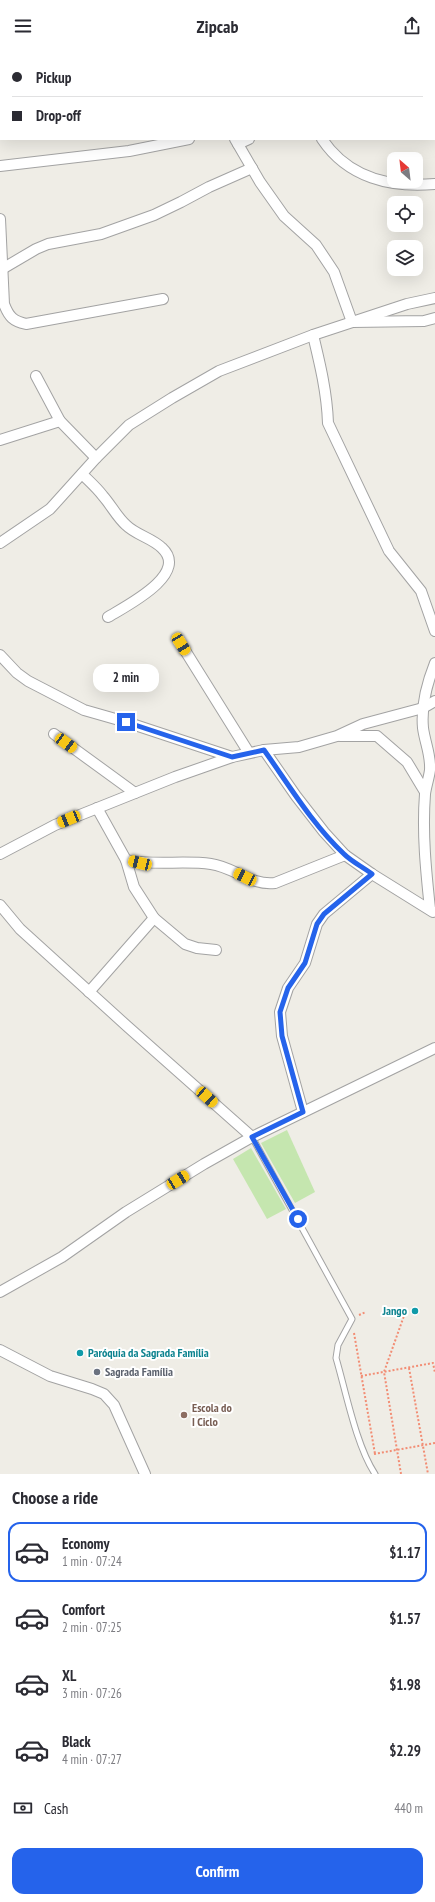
<!DOCTYPE html>
<meta charset="utf-8">
<style>
body{margin:0;font-family:"PT Sans Narrow",sans-serif;background:#f7f7f7;color:#2b2b33;height:100vh;display:flex;flex-direction:column;font-size:15px;white-space:nowrap}
*{box-sizing:border-box;margin:0}
p{font-size:13px;color:#7c7c81}
.icon{flex:none;width:22px;height:22px;fill:none;stroke:currentColor;stroke-width:2;stroke-linecap:round;stroke-linejoin:round}
.map{position:relative;height:1422px;overflow:hidden}
.panel{display:flex;flex-direction:column;background:#fff;flex:1}
.panel>*{flex:none}
.guide{position:absolute;left:0px;top:0px;width:435px;height:88px;box-shadow:0 4px 16px #0002;display:grid;align-content:center;height:88px;padding:0 12px;background:#fff}
.needle{width:26px;rotate:332deg}
.buttons{position:absolute;left:387px;top:100px;display:grid;gap:8px}
.buttons a{display:grid;place-items:center;width:36px;height:36px;border-radius:8px;background:#fff;box-shadow:0 4px 16px #0002;font-size:20px}
.end{position:absolute;width:18px;height:18px;margin:-9px;border:5px solid #2563eb;background:#fff;box-shadow:0 0 0 2px #fff}
.from{border-radius:50%}
.bubble{position:absolute;height:28px;border-radius:12px;background:#fff;box-shadow:0 4px 16px #0002;font-size:13px;font-weight:800;line-height:28px;text-align:center}
.car{position:absolute;width:12px;height:24px;margin:-12px -6px;border-radius:5px;box-shadow:0 0 3px 1px #0007;background:linear-gradient(#f5c518 24%,#345 0 40%,#f5c518 0 76%,#345 0 86%,#f5c518 0)}
.guide b{display:flex;align-items:center;gap:14px;height:38px;font-size:15px}
.guide b+b{border-top:1px solid #e1e1e2}
.guide i{width:10px;height:10px;background:#2b2b33}
ul{padding:0;list-style:none}
li{display:flex;align-items:center;gap:12px;height:60px;margin:0 8px 6px;padding:0 4px;border:2px solid transparent;border-radius:12px}
li div{flex:1}
li b{display:block;font-size:15px}
li em{font-style:normal;font-weight:800}
li.active{border-color:#2563eb}
li>.icon{width:36px;height:36px;stroke-width:1.5}
h2{padding:0 12px;font-size:18px;line-height:48px}
.pay{display:flex;align-items:center;gap:10px;height:44px;padding:0 12px;font-size:15px}
.pay p{margin-inline-start:auto}
.cta{display:flex;gap:8px;margin-top:auto;padding:8px 12px}
.cta a{flex:1;height:46px;border-radius:12px;background:#2563eb;color:#fff;font-size:16px;font-weight:800;line-height:46px;text-align:center}
header{display:flex;justify-content:space-between;align-items:center;height:52px;padding:0 12px;background:#fff;font-size:18px;font-weight:800}
.map>svg:first-child{display:block}
.grass{fill:#c5e6af}
.lines{fill:none;stroke-linecap:round;stroke-linejoin:round}
.lane-casing{stroke:#a3a3a3;stroke-width:7}
.street-casing{stroke:#a3a3a3;stroke-width:12}
.path{stroke:#f28d74;stroke-width:2;stroke-dasharray:2 2;stroke-linecap:butt}
.lane{stroke:#fff;stroke-width:5}
.street{stroke:#fff;stroke-width:10}
.route{stroke:#2563eb;stroke-width:5}
.culture-dot{fill:#0f9aa8;stroke:#fff;stroke-width:1.5}
.worship-dot{fill:#6b7280;stroke:#fff;stroke-width:1.5}
.education-dot{fill:#8d6e63;stroke:#fff;stroke-width:1.5}
.labels{text-anchor:middle;stroke-width:4;stroke-linejoin:round;paint-order:stroke}
.culture-label{font-size:12px;font-weight:bold;fill:#0d838f;stroke:#fff;text-anchor:end}
.worship-label{font-size:12px;font-weight:bold;fill:#5b616d;stroke:#fff;text-anchor:start}
.education-label{font-size:12px;font-weight:bold;fill:#785e54;stroke:#fff;text-anchor:start}
</style>
<header><svg class="icon" aria-label="menu" viewBox="0 0 24 24"><path d="M4 6h16M4 12h16M4 18h16"/></svg>Zipcab<svg class="icon" aria-label="share" viewBox="0 0 24 24"><path d="M12 15V3M7 8l5-5 5 5M5 13v7h14v-7"/></svg></header>
<div class="map">
<svg width="435" height="1422" viewBox="0 0 435 1422">
<rect width="100%" height="100%" fill="#efede6"/>
<g class="grass">
<polygon points="287,1078 315,1140 295,1151 261,1091"/>
<polygon points="251,1096 286,1157 267,1167 233,1107"/>
</g>
<g class="lines">
<g class="lane-casing">
<path id="lane" d="M252,1085L352,1267L338,1293L336,1306C346,1340 356,1393 375,1422"/>
</g>
<g class="street-casing">
<g id="street">
<polyline points="190,0 191,1"/>
<polyline points="434,18 435,18"/>
<polyline points="235,87 260,130 284,164 316,193 334,220 352,270 424,269 435,266"/>
<path d="M322,87C348,126 391,136 435,132"/>
<polyline points="238,92 249,87"/>
<polyline points="0,114 129,99 189,87"/>
<path d="M0,167L4,252C9,265 13,269 26,272L163,247"/>
<polyline points="2,217 36,197 48,192 101,182 154,163 181,150 209,135 252,116"/>
<path d="M313,283C320,312 327,341 328,371L389,499L421,539L435,579"/>
<polyline points="36,324 60,369 96,406"/>
<polyline points="0,388 60,369"/>
<path d="M82,422C89,429 97,436 103,444C111,453 117,465 126,473C136,483 152,486 162,496C190,522 126,554 108,565"/>
<polyline points="0,491 50,457 96,406 129,373 172,346 219,319 313,283 407,252 435,246"/>
<polyline points="181,592 249,701"/>
<polyline points="0,603 17,621 28,629 84,658 126,670 232,705"/>
<polyline points="54,682 135,741"/>
<polyline points="340,684 377,684 407,710 425,740"/>
<polyline points="264,698 296,744 324,780 345,803 372,822 433,860"/>
<path d="M97,756L126,808C154,814 183,808 211,812C234,815 251,834 275,831L345,803"/>
<polyline points="0,802 55,773 175,725 232,705 264,698 299,695 337,684 363,672 423,656 435,649"/>
<polyline points="126,808 134,835 154,866 185,892 197,896 216,898"/>
<polyline points="0,853 20,877 128,975 252,1085"/>
<path d="M430,857C426,819 422,781 425,742C426,734 429,726 430,718C431,703 425,691 423,676C421,654 427,631 435,611"/>
<polyline points="89,940 154,866"/>
<polyline points="303,1060 282,984 280,960 288,936 305,911 317,872 324,862 372,822"/>
<polyline points="0,1240 62,1205 126,1160 204,1112 252,1085 435,996"/>
<polyline points="0,1298 50,1324 92,1337 104,1342 114,1353 145,1422"/>
</g>
</g>
<g class="path">
<polyline points="359,1263 366,1260"/>
<polyline points="354,1281 375,1402"/>
<polyline points="409,1316 428,1422"/>
<polyline points="361,1324 433,1311 435,1321"/>
<polyline points="374,1402 435,1391"/>
<polyline points="401,1422 384,1320 405,1261"/>
</g>
<use href="#lane" class="lane"/>
<use href="#street" class="street"/>
</g>
<g class="lines">
<path class="route" d="M126,670L232,705L264,698C289,733 312,772 344,802C352,810 363,815 372,822L324,862L317,872L305,911L288,936L280,960L282,984L303,1060L252,1085L298,1167"/>
</g>
<g class="culture-dot">
<circle cx="415" cy="1259" r="4"/>
<circle cx="80" cy="1301" r="4"/>
</g>
<circle class="worship-dot" cx="97" cy="1320" r="4"/>
<circle class="education-dot" cx="184" cy="1363" r="4"/>
<g class="labels">
<g class="culture-label">
<text x="407" y="1263">Jango</text>
<text x="88" y="1305" text-anchor="start">Paróquia da Sagrada Família</text>
</g>
<g class="worship-label">
<text x="105" y="1324">Sagrada Família</text>
</g>
<g class="education-label">
<text x="192" y="1360">Escola do<tspan x="192" dy="14">I Ciclo</tspan></text>
</g>
</g>
</svg>
<div class="buttons">
<a><svg class="needle" viewBox="-14 -14 28 28"><path d="M0-13l5 13h-10z" fill="#e53935"/><path d="M0 13l5-13h-10z" fill="#7c7c81"/></svg></a>
<a><svg class="icon" aria-label="locate" viewBox="0 0 24 24"><circle cx="12" cy="12" r="6"/><path d="M12 2v4M12 18v4M2 12h4M18 12h4"/></svg></a>
<a><svg class="icon" aria-label="layers" viewBox="0 0 24 24"><path d="M12 4l9 5-9 5-9-5zM3 14l9 5 9-5"/></svg></a>
</div>
<i class="end from" style="left:298px;top:1167px"></i>
<i class="end" style="left:126px;top:670px"></i>
<div class="bubble" style="left:93px;top:612px;width:66px">2 min</div>
<i class="car" style="left:181px;top:592px;rotate:148deg"></i>
<i class="car" style="left:66px;top:691px;rotate:126deg"></i>
<i class="car" style="left:69px;top:767px;rotate:248deg"></i>
<i class="car" style="left:140px;top:811px;rotate:284deg"></i>
<i class="car" style="left:245px;top:825px;rotate:296deg"></i>
<i class="car" style="left:207px;top:1045px;rotate:132deg"></i>
<i class="car" style="left:178px;top:1128px;rotate:58deg"></i>
<div class="guide">
<b><i class="from"></i>Pickup</b>
<b><i></i>Drop-off</b>
</div>
</div>
<section class="panel">
<h2>Choose a ride</h2>
<ul>
<li class="active"><svg class="icon" aria-label="car" viewBox="0 0 24 24"><path d="M5 17H2v-5l4-1 3-4h7l3 4 3 1v5h-3M9 17h6M6 11h13"/><circle cx="7" cy="17" r="2"/><circle cx="17" cy="17" r="2"/></svg><div><b>Economy</b><p>1 min · 07:24</p></div><em>$1.17</em></li>
<li><svg class="icon" aria-label="car" viewBox="0 0 24 24"><path d="M5 17H2v-5l4-1 3-4h7l3 4 3 1v5h-3M9 17h6M6 11h13"/><circle cx="7" cy="17" r="2"/><circle cx="17" cy="17" r="2"/></svg><div><b>Comfort</b><p>2 min · 07:25</p></div><em>$1.57</em></li>
<li><svg class="icon" aria-label="car" viewBox="0 0 24 24"><path d="M5 17H2v-5l4-1 3-4h7l3 4 3 1v5h-3M9 17h6M6 11h13"/><circle cx="7" cy="17" r="2"/><circle cx="17" cy="17" r="2"/></svg><div><b>XL</b><p>3 min · 07:26</p></div><em>$1.98</em></li>
<li><svg class="icon" aria-label="car" viewBox="0 0 24 24"><path d="M5 17H2v-5l4-1 3-4h7l3 4 3 1v5h-3M9 17h6M6 11h13"/><circle cx="7" cy="17" r="2"/><circle cx="17" cy="17" r="2"/></svg><div><b>Black</b><p>4 min · 07:27</p></div><em>$2.29</em></li>
</ul>
<div class="pay"><svg class="icon" aria-label="cash" viewBox="0 0 24 24"><path d="M3 7h18v10H3z"/><circle cx="12" cy="12" r="2"/></svg>Cash<p>440 m</p></div>
<div class="cta"><a>Confirm</a></div>
</section>
